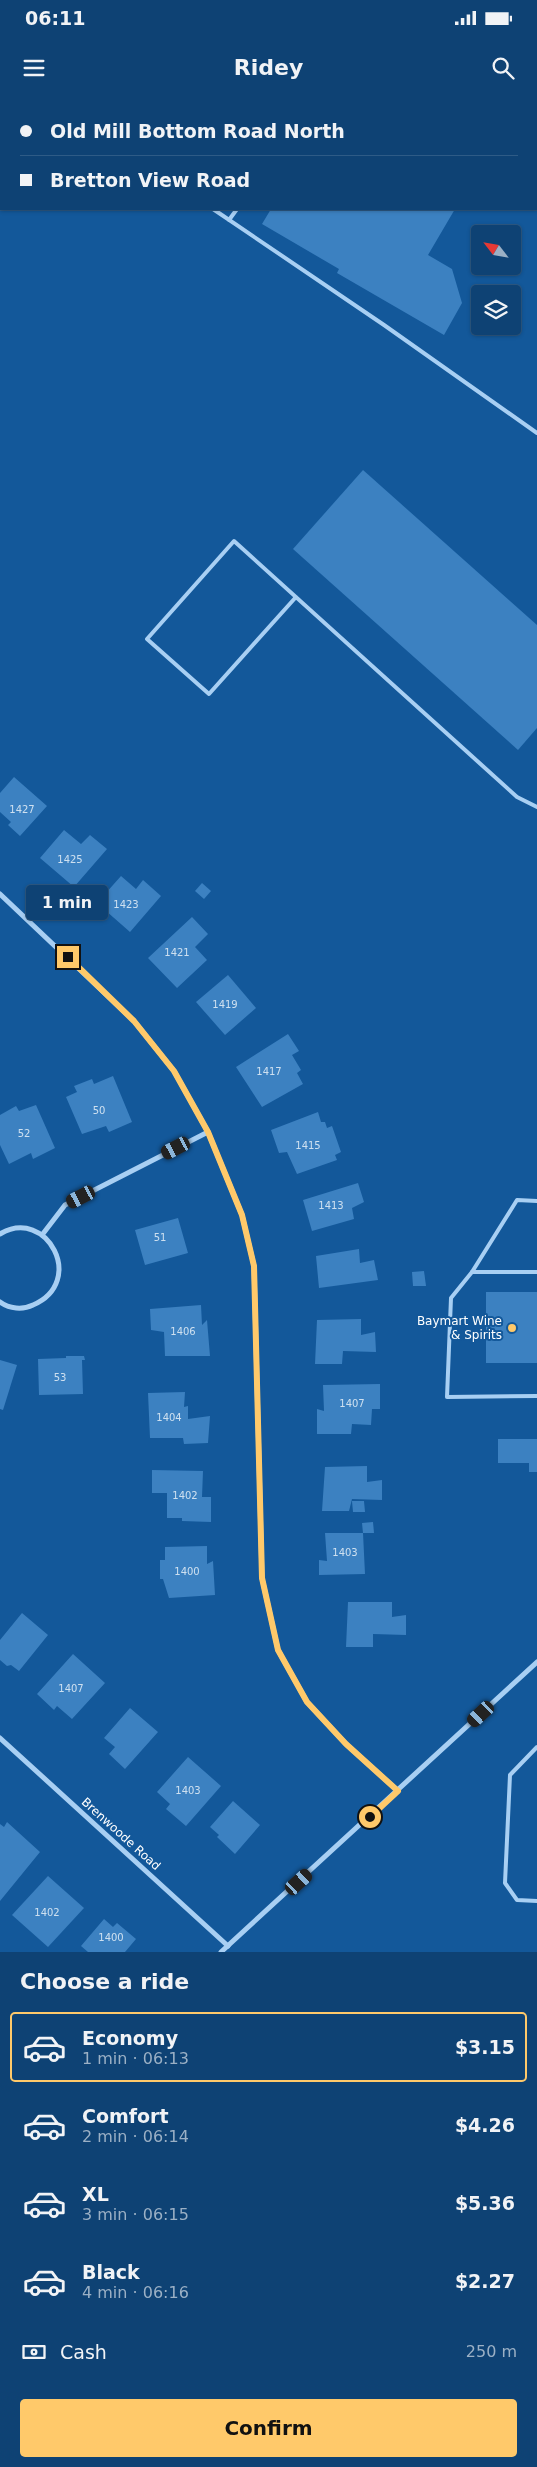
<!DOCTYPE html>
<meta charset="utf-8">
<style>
body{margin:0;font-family:"DejaVu Sans",sans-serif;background:#1c4d7c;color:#f1f3f6;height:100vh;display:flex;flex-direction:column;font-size:19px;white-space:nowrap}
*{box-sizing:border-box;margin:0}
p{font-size:16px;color:#9bb0c5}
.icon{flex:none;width:28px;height:28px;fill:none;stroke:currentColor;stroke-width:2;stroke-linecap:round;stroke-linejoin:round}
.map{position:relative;height:1852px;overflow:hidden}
.panel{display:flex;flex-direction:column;background:#0e4274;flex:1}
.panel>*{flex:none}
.banner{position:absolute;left:0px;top:0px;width:538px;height:110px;box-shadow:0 1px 4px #0004,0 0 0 1px #2e5b86;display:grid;align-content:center;height:110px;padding:0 20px;background:#0e4274}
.needle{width:32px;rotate:301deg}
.controls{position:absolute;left:471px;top:125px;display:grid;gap:10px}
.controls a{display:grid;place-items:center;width:50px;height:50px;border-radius:5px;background:#0e4274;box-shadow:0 1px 4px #0004,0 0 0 1px #2e5b86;font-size:25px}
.end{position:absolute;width:22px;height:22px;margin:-11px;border:6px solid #ffc96a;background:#111;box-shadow:0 0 0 2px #111}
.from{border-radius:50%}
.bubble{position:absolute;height:35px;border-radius:5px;background:#0e4274;box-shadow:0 1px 4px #0004,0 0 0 1px #2e5b86;font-size:16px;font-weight:800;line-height:35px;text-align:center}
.car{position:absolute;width:15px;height:30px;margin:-15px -8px;border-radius:6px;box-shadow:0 0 4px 1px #0007;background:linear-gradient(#222 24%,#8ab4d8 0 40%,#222 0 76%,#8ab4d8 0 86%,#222 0)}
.banner b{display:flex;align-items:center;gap:18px;height:48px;font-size:19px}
.banner b+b{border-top:1px solid #2e5b86}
.banner i{width:12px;height:12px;background:#f1f3f6}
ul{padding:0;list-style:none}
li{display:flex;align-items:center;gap:15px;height:70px;margin:0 10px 8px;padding:0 10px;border:2px solid transparent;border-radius:5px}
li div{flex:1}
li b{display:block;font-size:19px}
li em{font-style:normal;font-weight:800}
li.on{border-color:#ffc96a}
li>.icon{width:45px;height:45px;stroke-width:1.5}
h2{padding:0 20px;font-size:22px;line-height:60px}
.pay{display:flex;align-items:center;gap:12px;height:55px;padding:0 20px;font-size:19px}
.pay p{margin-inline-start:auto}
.button{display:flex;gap:10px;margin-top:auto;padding:10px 20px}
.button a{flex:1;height:58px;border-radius:5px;background:#ffc96a;color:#111;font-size:20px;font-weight:800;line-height:58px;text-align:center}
.status{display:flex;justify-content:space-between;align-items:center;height:35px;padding:0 25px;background:#0e4274;direction:ltr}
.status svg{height:14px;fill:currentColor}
header{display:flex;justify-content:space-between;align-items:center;height:65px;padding:0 20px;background:#0e4274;font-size:22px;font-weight:800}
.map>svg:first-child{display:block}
.building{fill:#3c81c1}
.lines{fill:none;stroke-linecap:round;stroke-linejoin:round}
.service{stroke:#a8cff3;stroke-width:4}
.minor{stroke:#a8cff3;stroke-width:5}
.route{stroke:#ffc96a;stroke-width:6}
.poi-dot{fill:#ffc96a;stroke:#13589a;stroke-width:2}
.labels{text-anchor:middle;stroke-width:4;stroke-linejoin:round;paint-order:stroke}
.number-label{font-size:10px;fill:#cee0f0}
.poi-label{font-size:12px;fill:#fff;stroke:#13589a;text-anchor:end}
.street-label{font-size:12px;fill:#fff;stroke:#13589a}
</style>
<div class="status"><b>06:11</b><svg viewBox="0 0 49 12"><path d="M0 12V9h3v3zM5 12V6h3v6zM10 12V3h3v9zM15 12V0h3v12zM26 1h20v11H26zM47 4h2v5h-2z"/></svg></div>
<header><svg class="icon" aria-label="menu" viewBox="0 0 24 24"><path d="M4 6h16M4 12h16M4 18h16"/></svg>Ridey<svg class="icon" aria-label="search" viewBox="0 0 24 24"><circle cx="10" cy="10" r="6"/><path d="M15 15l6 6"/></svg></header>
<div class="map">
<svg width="537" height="1852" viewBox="0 0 537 1852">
<rect width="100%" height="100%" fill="#13589a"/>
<g class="building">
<polygon points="271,109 455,109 428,155 452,169 462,203 444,235 337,173 339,169 262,124"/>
<polygon points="363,370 537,525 537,628 518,650 293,449"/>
<polygon points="14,677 47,706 20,736 8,725 11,722 0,712 0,693"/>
<polygon points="64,730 81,744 90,735 107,749 74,787 40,758"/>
<polygon points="121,776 136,789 143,780 161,796 130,832 97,803"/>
<polygon points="202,783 211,791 204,799 195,791"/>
<polygon points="192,817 208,834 195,847 207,860 177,888 148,858"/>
<polygon points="228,875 256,908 225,935 196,902"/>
<polygon points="288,934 299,951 292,955 301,970 297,973 303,984 262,1007 236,967"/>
<polygon points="113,976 132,1022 109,1032 106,1026 82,1034 66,997 77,992 74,986 92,979 94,984"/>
<polygon points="36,1005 55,1048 33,1059 31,1053 9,1064 0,1045 0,1015 16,1006 19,1011"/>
<polygon points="318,1012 321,1022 325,1022 327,1028 332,1026 341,1052 335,1055 337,1060 297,1074 287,1052 279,1053 271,1030"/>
<polygon points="358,1083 364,1102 352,1108 354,1119 312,1131 303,1100"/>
<polygon points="178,1118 188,1153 145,1165 135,1130"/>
<polygon points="359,1149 360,1163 374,1160 378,1180 319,1188 316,1156"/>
<polygon points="424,1171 426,1186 413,1186 412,1172"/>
<rect x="486" y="1192" width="51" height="71"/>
<polygon points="201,1205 202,1225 207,1220 210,1256 165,1256 164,1232 151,1230 150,1209"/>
<polygon points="361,1219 361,1235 375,1232 376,1252 343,1251 342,1264 315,1264 317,1220"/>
<polygon points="66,1256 84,1256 85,1260 82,1260 83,1294 39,1295 38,1259 66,1258"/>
<polygon points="0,1260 17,1265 3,1310 0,1309"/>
<polygon points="380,1284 380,1309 372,1309 371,1325 352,1324 351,1334 317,1334 317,1309 324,1311 323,1285"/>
<polygon points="185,1292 184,1307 188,1306 188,1319 210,1316 208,1343 184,1344 183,1338 150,1338 148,1293"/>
<polygon points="498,1339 537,1339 537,1372 529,1372 529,1363 498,1363"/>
<polygon points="367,1366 367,1382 382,1380 382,1400 352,1399 349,1411 322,1411 325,1367"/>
<polygon points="152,1370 203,1371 202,1397 211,1397 211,1422 182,1421 182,1418 167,1418 167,1393 152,1393"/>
<polygon points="352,1401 364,1401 365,1412 353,1412"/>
<polygon points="373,1422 374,1433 363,1433 362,1423"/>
<polygon points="325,1433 363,1433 365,1474 319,1475 319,1460 327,1461"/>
<polygon points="207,1446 207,1464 213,1461 215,1495 169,1498 163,1479 160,1479 160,1460 165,1460 165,1447"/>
<polygon points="348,1502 392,1502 392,1517 406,1515 406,1535 373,1534 373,1547 346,1547"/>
<polygon points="22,1513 48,1535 19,1571 11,1565 7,1566 0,1560 0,1540"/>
<polygon points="73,1554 105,1583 72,1619 57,1606 54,1610 37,1594"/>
<polygon points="130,1608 158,1632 125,1669 109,1654 115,1647 104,1638"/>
<polygon points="188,1657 221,1686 186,1726 166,1709 170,1704 157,1692"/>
<polygon points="233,1701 260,1725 235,1754 217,1737 219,1735 210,1727"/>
<polygon points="7,1722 40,1752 0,1801 0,1724 4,1727"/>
<polygon points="48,1776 84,1808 48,1847 12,1815"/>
<polygon points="104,1819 113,1827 117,1823 136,1839 125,1852 88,1852 81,1846"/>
</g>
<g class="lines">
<g class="service">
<polyline points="284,0 286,1"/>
<polyline points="153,1 154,0"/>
<polyline points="213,109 384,225 537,333"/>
<polyline points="229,120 237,109"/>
<polyline points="296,497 209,594 147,539 234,441 517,697 537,707"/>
<polyline points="537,1101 517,1100 472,1172 451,1198 447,1297 537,1296"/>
<polyline points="472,1172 537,1172"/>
<polyline points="537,1647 510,1675 505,1783 517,1800 537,1801"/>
</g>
<g class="minor">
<polyline points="0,794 134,921 174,971 208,1032 242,1115 254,1166 262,1478 278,1550 307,1602 346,1644 398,1691"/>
<path d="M0,1134C47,1106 87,1182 33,1205C23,1210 9,1209 0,1202"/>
<polyline points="42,1135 65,1105 208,1032"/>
<polyline points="0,1638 228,1846"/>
<polyline points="221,1852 537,1562"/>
</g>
</g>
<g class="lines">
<polyline class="route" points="68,857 134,921 174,971 208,1032 242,1115 254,1166 262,1478 278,1550 307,1602 346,1644 398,1691 370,1717"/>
</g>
<circle class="poi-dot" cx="512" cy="1228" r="5"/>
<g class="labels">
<g class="number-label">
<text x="22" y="713">1427</text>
<text x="70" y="763">1425</text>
<text x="126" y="808">1423</text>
<text x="177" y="856">1421</text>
<text x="225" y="908">1419</text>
<text x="269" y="975">1417</text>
<text x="99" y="1014">50</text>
<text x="24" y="1037">52</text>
<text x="308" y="1049">1415</text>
<text x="331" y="1109">1413</text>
<text x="160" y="1141">51</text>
<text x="183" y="1235">1406</text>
<text x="60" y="1281">53</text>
<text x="352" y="1307">1407</text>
<text x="169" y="1321">1404</text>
<text x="185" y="1399">1402</text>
<text x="345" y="1456">1403</text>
<text x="187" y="1475">1400</text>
<text x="71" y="1592">1407</text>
<text x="188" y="1694">1403</text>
<text x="47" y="1816">1402</text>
<text x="111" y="1841">1400</text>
</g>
<g class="poi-label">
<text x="502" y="1225">Baymart Wine<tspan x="502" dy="14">&amp; Spirits</tspan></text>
</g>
<g class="street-label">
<text transform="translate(121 1734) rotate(42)" y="4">Brenwoode Road</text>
</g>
</g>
</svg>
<div class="controls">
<a><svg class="needle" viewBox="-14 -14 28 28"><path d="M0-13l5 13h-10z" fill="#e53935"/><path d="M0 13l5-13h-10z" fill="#9bb0c5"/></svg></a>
<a><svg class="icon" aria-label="layers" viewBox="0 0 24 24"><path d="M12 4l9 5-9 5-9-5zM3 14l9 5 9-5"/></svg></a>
</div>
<i class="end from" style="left:370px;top:1717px"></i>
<i class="end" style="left:68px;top:857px"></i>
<div class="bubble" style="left:26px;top:785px;width:82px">1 min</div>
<i class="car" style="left:176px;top:1048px;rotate:243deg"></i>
<i class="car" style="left:81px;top:1097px;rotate:243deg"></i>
<i class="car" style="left:481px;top:1614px;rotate:227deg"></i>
<i class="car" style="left:299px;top:1782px;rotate:48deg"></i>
<div class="banner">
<b><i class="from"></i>Old Mill Bottom Road North</b>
<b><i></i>Bretton View Road</b>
</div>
</div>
<section class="panel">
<h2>Choose a ride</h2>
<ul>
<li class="on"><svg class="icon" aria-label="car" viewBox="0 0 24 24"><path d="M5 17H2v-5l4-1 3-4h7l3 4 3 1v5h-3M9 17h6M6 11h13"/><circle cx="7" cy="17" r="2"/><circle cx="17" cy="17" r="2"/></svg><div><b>Economy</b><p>1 min · 06:13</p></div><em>$3.15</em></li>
<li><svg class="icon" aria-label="car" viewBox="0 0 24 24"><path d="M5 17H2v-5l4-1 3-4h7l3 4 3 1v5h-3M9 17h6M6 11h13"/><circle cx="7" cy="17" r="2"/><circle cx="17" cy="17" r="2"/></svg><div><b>Comfort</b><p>2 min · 06:14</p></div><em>$4.26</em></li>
<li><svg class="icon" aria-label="car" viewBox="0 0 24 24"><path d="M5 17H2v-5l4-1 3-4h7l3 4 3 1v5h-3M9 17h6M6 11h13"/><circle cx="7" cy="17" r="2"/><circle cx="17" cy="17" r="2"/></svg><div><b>XL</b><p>3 min · 06:15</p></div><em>$5.36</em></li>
<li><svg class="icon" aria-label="car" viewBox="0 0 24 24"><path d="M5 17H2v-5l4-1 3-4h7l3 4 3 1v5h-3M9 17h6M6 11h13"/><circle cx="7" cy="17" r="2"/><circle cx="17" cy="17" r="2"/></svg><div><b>Black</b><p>4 min · 06:16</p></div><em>$2.27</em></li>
</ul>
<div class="pay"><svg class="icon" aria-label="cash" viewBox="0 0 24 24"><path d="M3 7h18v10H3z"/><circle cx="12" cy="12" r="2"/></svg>Cash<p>250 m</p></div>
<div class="button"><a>Confirm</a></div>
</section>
